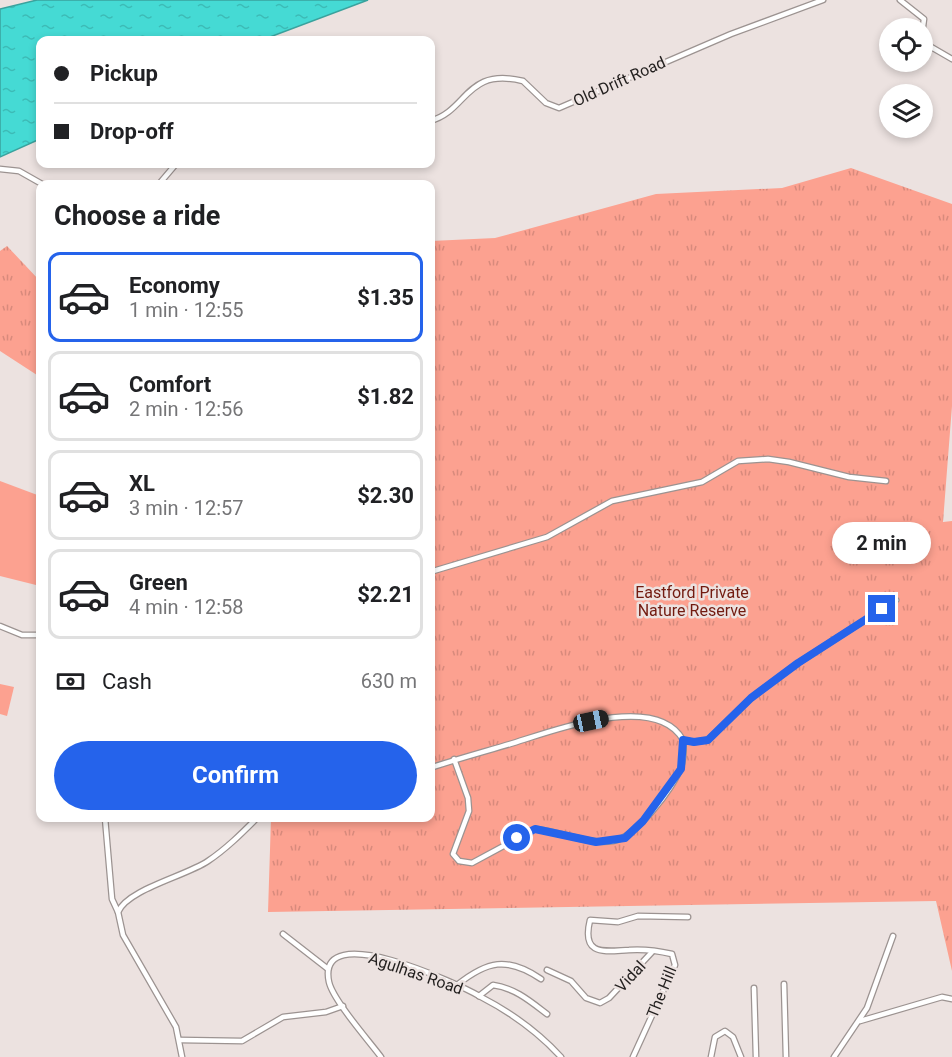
<!DOCTYPE html>
<meta charset="utf-8">
<style>
body{margin:0;font-family:Roboto,sans-serif;background:#f2f2f2;color:#202124;height:100vh;display:flex;flex-direction:column;font-size:22px;white-space:nowrap}
*{box-sizing:border-box;margin:0}
p{font-size:20px;color:#757577}
.icon{flex:none;width:33px;height:33px;fill:none;stroke:currentColor;stroke-width:2;stroke-linecap:round;stroke-linejoin:round}
.map{position:relative;flex:1;overflow:hidden}
.sheet{position:absolute;left:36px;top:180px;width:399px;height:642px;display:flex;flex-direction:column;background:#fff;border-radius:12px;box-shadow:0 3px 9px #0003}
.sheet>*{flex:none}
.guide{position:absolute;left:36px;top:36px;width:399px;height:132px;border-radius:12px;box-shadow:0 3px 9px #0003;display:grid;align-content:center;height:132px;padding:0 18px;background:#fff}
.tools{position:absolute;left:879px;top:18px;display:grid;gap:12px}
.tools a{display:grid;place-items:center;width:54px;height:54px;border-radius:50%;background:#fff;box-shadow:0 3px 9px #0003;font-size:30px}
.end{position:absolute;width:27px;height:27px;margin:-14px;border:8px solid #2563eb;background:#fff;box-shadow:0 0 0 3px #fff}
.from{border-radius:50%}
.bubble{position:absolute;height:42px;border-radius:21px;background:#fff;box-shadow:0 3px 9px #0003;font-size:20px;font-weight:700;line-height:42px;text-align:center}
.car{position:absolute;width:18px;height:36px;margin:-18px -9px;border-radius:8px;box-shadow:0 0 4px 2px #0007;background:linear-gradient(#222 24%,#8ab4d8 0 40%,#222 0 76%,#8ab4d8 0 86%,#222 0)}
.guide b{display:flex;align-items:center;gap:21px;height:57px;font-size:22px}
.guide b+b{border-top:2px solid #e0e0e0}
.guide i{width:15px;height:15px;background:#202124}
ul{padding:0;list-style:none}
li{display:flex;align-items:center;gap:18px;height:90px;margin:0 12px 9px;padding:0 6px;border:3px solid #e0e0e0;border-radius:12px}
li div{flex:1}
li b{display:block;font-size:22px}
li em{font-style:normal;font-weight:700}
li.on{border-color:#2563eb}
li>.icon{width:54px;height:54px;stroke-width:1.5}
h2{padding:0 18px;font-size:27px;line-height:72px}
.pay{display:flex;align-items:center;gap:15px;height:66px;padding:0 18px;font-size:22px}
.pay p{margin-inline-start:auto}
.button{display:flex;gap:12px;margin-top:auto;padding:12px 18px}
.button a{flex:1;height:69px;border-radius:36px;background:#2563eb;color:#fff;font-size:24px;font-weight:700;line-height:69px;text-align:center}
.map>svg:first-child{display:block}
.park{fill:url(#park-tufts)}
.pitch{fill:#fca190}
.water{fill:url(#water-ripples);stroke:#3aa29d;stroke-width:1.5}
.lines{fill:none;stroke-linecap:round;stroke-linejoin:round}
.minor-casing{stroke:#9c9391;stroke-width:7}
.minor{stroke:#fff;stroke-width:4.5}
.route{stroke:#2563eb;stroke-width:8}
.labels{text-anchor:middle;stroke-width:5;stroke-linejoin:round;paint-order:stroke}
.street-label{font-size:16px;fill:#221f1e;stroke:#ece2e0}
.park-label{font-size:16px;fill:#721b10;stroke:#ece2e0}
</style>
<div class="map">
<svg width="952" height="1057" viewBox="0 0 952 1057">
<defs>
<pattern id="park-tufts" width="24" height="20" patternUnits="userSpaceOnUse" patternTransform="scale(1.5)"><rect width="24" height="20" fill="#fca190"/><path d="M3 7l-1-3M5 7V3M7 7l1-3M15 17l-1-3M17 17v-4M19 17l1-3" fill="none" stroke="#d88a7c"/></pattern>
<pattern id="water-ripples" width="26" height="14" patternUnits="userSpaceOnUse" patternTransform="scale(1.5)"><rect width="26" height="14" fill="#45dad4"/><path d="M2 4q2-2 4 0t4 0M15 11q2-2 4 0t4 0" fill="none" stroke="#3cbbb6"/></pattern>
</defs>
<rect width="100%" height="100%" fill="#ece2e0"/>
<g class="park">
<polygon points="851,168 952,204 952,406 943,522 952,521 952,971 936,901 268,912 271,818 430,818 431,241 495,238 656,194 782,188"/>
<polygon points="7,246 40,281 40,377 0,351 0,251"/>
</g>
<g class="pitch">
<polygon points="0,481 40,496 40,586 0,576"/>
<polygon points="0,684 14,687 7,716 0,714"/>
</g>
<polygon class="water" points="37,0 368,0 262,40 40,40 40,139 0,157 0,9"/>
<g class="lines">
<g class="minor-casing">
<g id="minor">
<polyline points="900,0 924,19 922,34"/>
<polyline points="922,36 926,44 952,59"/>
<path d="M430,121C468,111 465,67 523,81L546,103L559,108L731,34L823,0"/>
<polyline points="0,169 19,171 42,184"/>
<polyline points="159,184 176,164"/>
<polyline points="430,572 547,537 612,501 702,482 738,461 768,459 789,462 849,477 886,481"/>
<polyline points="0,626 22,635 40,635"/>
<path d="M454,759L468,798L469,811L453,854L459,861L472,863L535,829C561,831 587,845 613,841C635,838 674,788 681,767C684,758 684,749 683,740"/>
<path d="M430,768C457,759 483,752 510,744C550,732 656,691 683,740L694,742L708,740L751,698L798,663L896,600"/>
<polyline points="105,818 112,899 118,912"/>
<polyline points="283,934 328,969"/>
<polyline points="547,970 571,981 586,998 600,1003 609,998 652,952"/>
<polyline points="784,984 786,1057"/>
<path d="M457,985C487,961 507,956 541,979"/>
<polyline points="754,988 756,1057"/>
<path d="M479,996L493,985C515,988 530,1001 547,1014"/>
<polyline points="860,1021 942,997 952,999"/>
<polyline points="180,1040 242,1041 283,1017 326,1012 343,1006"/>
<path d="M182,1057L176,1027L123,935L118,912C128,889 186,876 208,861C226,849 241,834 257,818"/>
<path d="M381,1057C369,1041 333,1000 329,982C315,917 459,984 481,997C510,1012 539,1033 561,1057"/>
<path d="M633,1057L675,965L672,954C659,951 643,949 629,950C605,951 581,957 590,920L618,922L638,916L688,917"/>
<polyline points="711,1057 715,1037 725,1031 733,1037 741,1057"/>
<polyline points="834,1057 867,1008 893,936"/>
</g>
</g>
<use href="#minor" class="minor"/>
</g>
<g class="lines">
<polyline class="route" points="517,838 535,829 596,842 625,838 643,821 681,769 683,740 694,742 708,740 751,698 798,663 882,609"/>
</g>
<g class="labels">
<g class="street-label">
<text transform="translate(619 81) rotate(-24)" y="6">Old Drift Road</text>
<text transform="translate(416 973) rotate(19)" y="6">Agulhas Road</text>
<text transform="translate(630 976) rotate(-47)" y="6">Vidal</text>
<text transform="translate(661 992) rotate(-68)" y="6">The Hill</text>
</g>
<g class="park-label">
<text x="692" y="598">Eastford Private<tspan x="692" dy="18">Nature Reserve</tspan></text>
</g>
</g>
</svg>
<div class="tools">
<a><svg class="icon" aria-label="locate" viewBox="0 0 24 24"><circle cx="12" cy="12" r="6"/><path d="M12 2v4M12 18v4M2 12h4M18 12h4"/></svg></a>
<a><svg class="icon" aria-label="layers" viewBox="0 0 24 24"><path d="M12 4l9 5-9 5-9-5zM3 14l9 5 9-5"/></svg></a>
</div>
<i class="end from" style="left:517px;top:838px"></i>
<i class="end" style="left:882px;top:609px"></i>
<div class="bubble" style="left:832px;top:522px;width:99px">2 min</div>
<i class="car" style="left:591px;top:721px;rotate:78deg"></i>
<div class="guide">
<b><i class="from"></i>Pickup</b>
<b><i></i>Drop-off</b>
</div>
<section class="sheet">
<h2>Choose a ride</h2>
<ul>
<li class="on"><svg class="icon" aria-label="car" viewBox="0 0 24 24"><path d="M5 17H2v-5l4-1 3-4h7l3 4 3 1v5h-3M9 17h6M6 11h13"/><circle cx="7" cy="17" r="2"/><circle cx="17" cy="17" r="2"/></svg><div><b>Economy</b><p>1 min · 12:55</p></div><em>$1.35</em></li>
<li><svg class="icon" aria-label="car" viewBox="0 0 24 24"><path d="M5 17H2v-5l4-1 3-4h7l3 4 3 1v5h-3M9 17h6M6 11h13"/><circle cx="7" cy="17" r="2"/><circle cx="17" cy="17" r="2"/></svg><div><b>Comfort</b><p>2 min · 12:56</p></div><em>$1.82</em></li>
<li><svg class="icon" aria-label="car" viewBox="0 0 24 24"><path d="M5 17H2v-5l4-1 3-4h7l3 4 3 1v5h-3M9 17h6M6 11h13"/><circle cx="7" cy="17" r="2"/><circle cx="17" cy="17" r="2"/></svg><div><b>XL</b><p>3 min · 12:57</p></div><em>$2.30</em></li>
<li><svg class="icon" aria-label="car" viewBox="0 0 24 24"><path d="M5 17H2v-5l4-1 3-4h7l3 4 3 1v5h-3M9 17h6M6 11h13"/><circle cx="7" cy="17" r="2"/><circle cx="17" cy="17" r="2"/></svg><div><b>Green</b><p>4 min · 12:58</p></div><em>$2.21</em></li>
</ul>
<div class="pay"><svg class="icon" aria-label="cash" viewBox="0 0 24 24"><path d="M3 7h18v10H3z"/><circle cx="12" cy="12" r="2"/></svg>Cash<p>630 m</p></div>
<div class="button"><a>Confirm</a></div>
</section>
</div>
